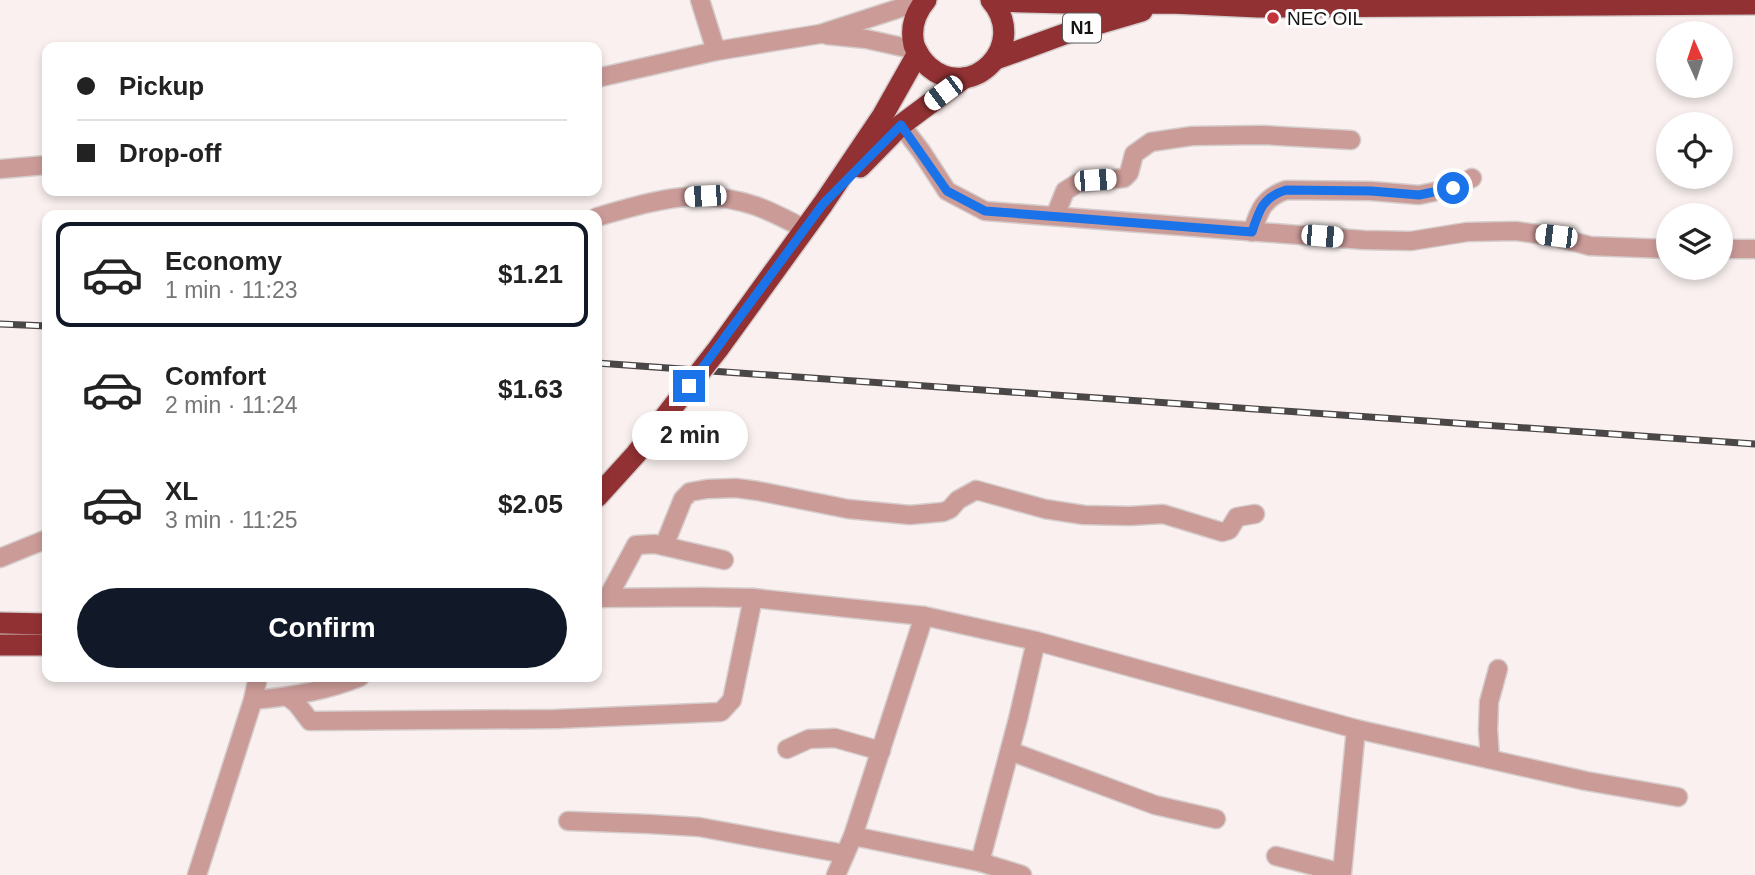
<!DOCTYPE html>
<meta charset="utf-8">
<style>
body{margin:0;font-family:Arial,sans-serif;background:#f2f2f2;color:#222;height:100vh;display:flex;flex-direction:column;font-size:26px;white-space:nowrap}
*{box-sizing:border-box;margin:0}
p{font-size:23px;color:#767676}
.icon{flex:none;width:38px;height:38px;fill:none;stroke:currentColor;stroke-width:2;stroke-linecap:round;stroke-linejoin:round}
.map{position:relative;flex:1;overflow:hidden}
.side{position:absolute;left:42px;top:210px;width:560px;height:472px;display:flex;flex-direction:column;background:#fff;border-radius:14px;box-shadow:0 4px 10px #0003}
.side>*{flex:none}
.hud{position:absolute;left:42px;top:42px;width:560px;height:154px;border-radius:14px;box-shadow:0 4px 10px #0003;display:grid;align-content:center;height:154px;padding:0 35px;background:#fff}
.needle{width:46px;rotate:357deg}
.controls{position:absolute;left:1656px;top:21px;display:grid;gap:14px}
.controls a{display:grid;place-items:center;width:77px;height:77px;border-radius:50%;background:#fff;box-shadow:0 4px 10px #0003;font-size:35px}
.end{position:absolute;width:32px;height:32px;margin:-16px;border:9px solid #1a73e8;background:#fff;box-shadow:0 0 0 4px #fff}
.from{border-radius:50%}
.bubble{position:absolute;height:49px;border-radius:24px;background:#fff;box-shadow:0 4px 10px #0003;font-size:23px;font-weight:800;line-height:49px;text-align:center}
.car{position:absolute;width:21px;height:42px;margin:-21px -10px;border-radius:9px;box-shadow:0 0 5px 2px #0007;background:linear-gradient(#fff 24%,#345 0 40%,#fff 0 76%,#345 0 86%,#fff 0)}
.hud b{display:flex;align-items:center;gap:24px;height:66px;font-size:26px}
.hud b+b{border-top:2px solid #e0e0e0}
.hud i{width:18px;height:18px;background:#222}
ul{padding:12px 0 0;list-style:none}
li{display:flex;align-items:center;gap:21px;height:105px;margin:0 14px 10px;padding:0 21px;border:4px solid transparent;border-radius:14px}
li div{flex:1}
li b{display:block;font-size:26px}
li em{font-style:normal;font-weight:800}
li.current{border-color:#111827}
li>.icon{width:63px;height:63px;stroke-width:1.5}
.primary-button{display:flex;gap:14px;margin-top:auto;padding:14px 35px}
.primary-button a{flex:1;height:80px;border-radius:42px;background:#111827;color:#fff;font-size:28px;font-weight:800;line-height:80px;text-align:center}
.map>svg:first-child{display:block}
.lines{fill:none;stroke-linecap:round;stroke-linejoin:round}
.minor-casing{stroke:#d5cdcc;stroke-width:21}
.highway-casing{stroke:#d5cdcc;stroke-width:24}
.minor{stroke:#cb9b98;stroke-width:18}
.highway{stroke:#913133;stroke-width:21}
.rail-casing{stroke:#4b4747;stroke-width:7}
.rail{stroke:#fff;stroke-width:4.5;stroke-dasharray:13;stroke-linecap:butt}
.highway-bridge-casing{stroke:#d5cdcc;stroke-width:24;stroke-linecap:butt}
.highway-bridge{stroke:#913133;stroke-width:21}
.route{stroke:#1a73e8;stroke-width:9}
.poi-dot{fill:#c3333b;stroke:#fff;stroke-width:2.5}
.labels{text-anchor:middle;stroke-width:6;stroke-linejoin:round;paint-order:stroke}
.shield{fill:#fff;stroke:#5d5a5a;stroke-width:2}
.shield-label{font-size:18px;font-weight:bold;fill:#171414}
.poi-label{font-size:19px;fill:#171414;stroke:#fff;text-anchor:start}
</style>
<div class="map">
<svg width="1755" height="875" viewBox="0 0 1755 875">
<rect width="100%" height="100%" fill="#f9f0ef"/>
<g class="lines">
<g class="minor-casing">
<g id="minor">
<polyline points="700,0 716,51"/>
<polyline points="827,35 866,39 916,50"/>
<polyline points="597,78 716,51 820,34 925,0"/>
<polyline points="901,125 921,151 947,191 985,211 1364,240 1411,241 1467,232 1516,231 1556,237 1590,246 1668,249"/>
<polyline points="0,169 47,165"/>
<polyline points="1055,216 1065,191 1078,183 1124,178 1129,173 1134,154 1151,142 1192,136 1263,135 1351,140"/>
<path d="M597,217C653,201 697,186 756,206C773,212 789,221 805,229"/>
<path d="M1252,232C1259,211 1263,198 1286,190L1371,191L1419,195L1453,188L1472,178"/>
<polyline points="1720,249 1755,249"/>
<polyline points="664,546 683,499 690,492 707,489 736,488 758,491 848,509 910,515 943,512 950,509 958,500 976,490 1045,509 1084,515 1130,516 1163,514 1222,532 1229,530 1237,517 1255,514"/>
<polyline points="0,558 47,539"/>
<polyline points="608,597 636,545 655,544 724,560"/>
<polyline points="597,598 701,597 753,598 924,616 1036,641 1356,729 1586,781 1678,797"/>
<polyline points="288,697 297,704 310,721 556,719 721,712 732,700 753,598"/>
<path d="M253,700C290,697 326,691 360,677"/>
<polyline points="787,749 809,739 835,738 881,751"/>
<polyline points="1010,751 1155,805 1216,819"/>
<polyline points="1490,759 1488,730 1489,702 1498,669"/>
<polyline points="568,821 649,824 699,827 845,854"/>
<polyline points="853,836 980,862 1022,875"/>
<polyline points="1276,856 1342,873 1356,729"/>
<polyline points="980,862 1018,719 1036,641"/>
<polyline points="197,875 253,700 258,677"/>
<polyline points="836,875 853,836 924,616"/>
</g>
</g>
<g class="highway-casing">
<g id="highway">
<path d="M926,0C915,13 910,28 914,45C917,53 922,61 929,67C971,103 1030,46 991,0"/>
<polyline points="992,1 1103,4 1171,3 1258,7 1755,4"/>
<polyline points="996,59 1070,32 1142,11"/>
<polyline points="860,167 901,125 964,78"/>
<polyline points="718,349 823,204 883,115 918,53"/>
<polyline points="597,497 636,454 689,386"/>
<polyline points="0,623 47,624"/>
<polyline points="0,645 47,645"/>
</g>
</g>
<use href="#minor" class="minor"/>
<use href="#highway" class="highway"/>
<g class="rail-casing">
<g id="rail">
<polyline points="0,324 47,326"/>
<polyline points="597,363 1755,444"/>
</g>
</g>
<use href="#rail" class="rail"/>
<g class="highway-bridge-casing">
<polyline id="highway-bridge" points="689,386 718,349"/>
</g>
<use href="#highway-bridge" class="highway-bridge"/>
</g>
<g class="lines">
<path class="route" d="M689,386L823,204L901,125L947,191L985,211L1252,232C1259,210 1263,197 1286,190L1371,191L1419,195L1453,188"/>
</g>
<circle class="poi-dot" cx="1273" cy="18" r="7"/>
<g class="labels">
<rect class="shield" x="1063" y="13.5" width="38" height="29" rx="5"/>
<g class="shield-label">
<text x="1082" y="34">N1</text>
</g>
<g class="poi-label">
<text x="1287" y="25">NEC OIL</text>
</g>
</g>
</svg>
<div class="controls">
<a><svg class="needle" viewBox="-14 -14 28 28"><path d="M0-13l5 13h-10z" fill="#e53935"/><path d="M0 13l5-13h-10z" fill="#767676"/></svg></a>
<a><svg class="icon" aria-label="locate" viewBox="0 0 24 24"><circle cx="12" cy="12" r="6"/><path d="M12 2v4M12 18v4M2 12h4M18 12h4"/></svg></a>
<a><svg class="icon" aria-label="layers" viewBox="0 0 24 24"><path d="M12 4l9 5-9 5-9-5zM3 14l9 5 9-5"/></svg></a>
</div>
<i class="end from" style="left:1453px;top:188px"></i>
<i class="end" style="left:689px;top:386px"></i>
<div class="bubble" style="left:632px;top:411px;width:116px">2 min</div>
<i class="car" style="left:943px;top:93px;rotate:233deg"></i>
<i class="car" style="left:1095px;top:180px;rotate:86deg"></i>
<i class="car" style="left:705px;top:196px;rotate:267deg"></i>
<i class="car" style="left:1322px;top:236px;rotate:95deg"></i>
<i class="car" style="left:1556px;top:236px;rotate:277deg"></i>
<div class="hud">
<b><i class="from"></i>Pickup</b>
<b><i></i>Drop-off</b>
</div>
<section class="side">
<ul>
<li class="current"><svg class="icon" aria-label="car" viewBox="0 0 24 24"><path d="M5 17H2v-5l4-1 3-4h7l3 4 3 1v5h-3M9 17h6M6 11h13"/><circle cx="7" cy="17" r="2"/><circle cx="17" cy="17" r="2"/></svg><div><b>Economy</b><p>1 min · 11:23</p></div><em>$1.21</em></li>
<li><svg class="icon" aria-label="car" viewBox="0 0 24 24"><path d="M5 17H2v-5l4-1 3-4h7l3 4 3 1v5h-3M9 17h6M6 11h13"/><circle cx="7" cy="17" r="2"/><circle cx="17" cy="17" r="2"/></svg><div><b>Comfort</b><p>2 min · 11:24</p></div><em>$1.63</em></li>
<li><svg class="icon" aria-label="car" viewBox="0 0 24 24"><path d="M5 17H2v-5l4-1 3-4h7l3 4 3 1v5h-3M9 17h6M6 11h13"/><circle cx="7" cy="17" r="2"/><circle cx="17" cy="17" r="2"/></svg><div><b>XL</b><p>3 min · 11:25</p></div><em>$2.05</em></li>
</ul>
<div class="primary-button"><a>Confirm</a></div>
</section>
</div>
